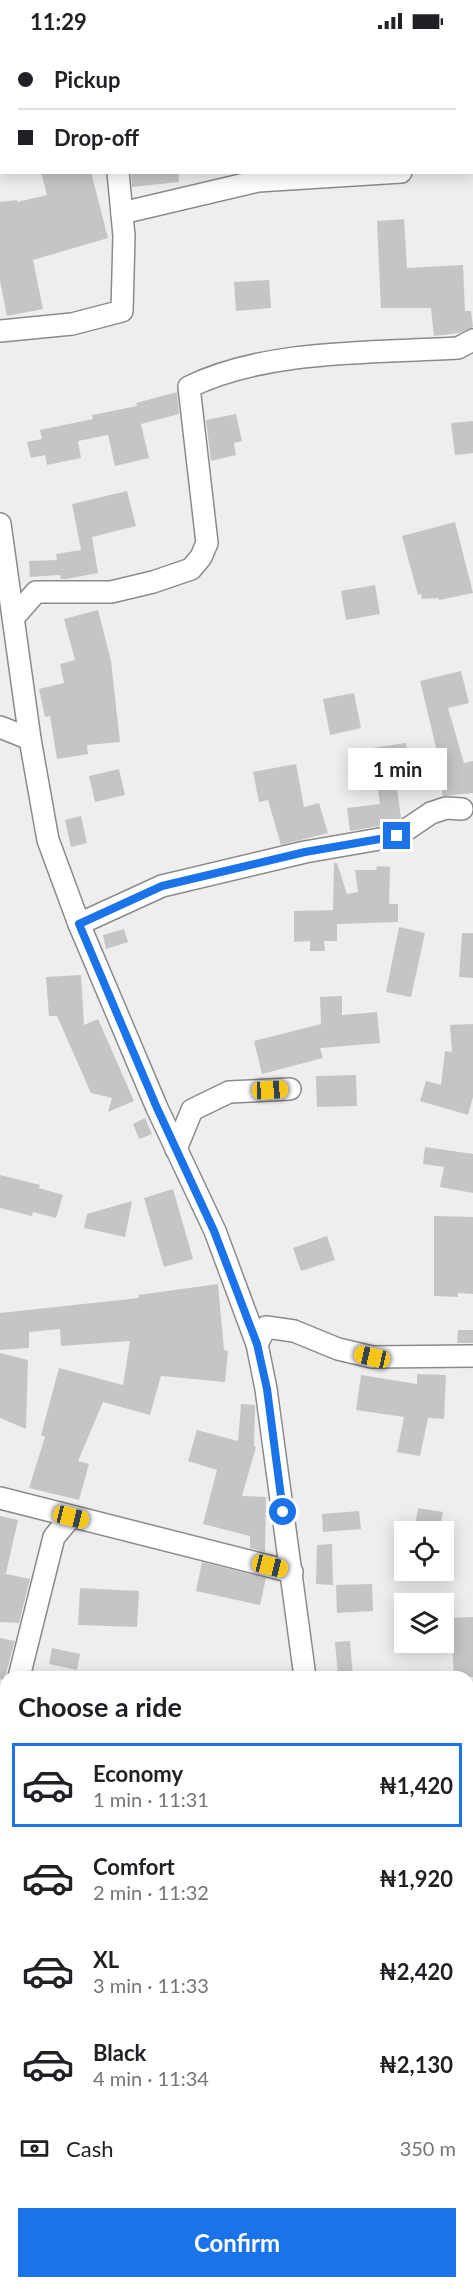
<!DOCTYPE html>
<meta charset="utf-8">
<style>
body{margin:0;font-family:Lato,sans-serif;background:#f6f6f6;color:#202124;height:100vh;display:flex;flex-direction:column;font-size:22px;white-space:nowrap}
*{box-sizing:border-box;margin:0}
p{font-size:20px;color:#757577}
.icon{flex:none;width:33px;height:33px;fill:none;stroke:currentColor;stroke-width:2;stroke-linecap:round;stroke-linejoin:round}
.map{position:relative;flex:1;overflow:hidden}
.sheet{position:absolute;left:0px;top:1629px;width:474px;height:618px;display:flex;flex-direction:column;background:#fff;border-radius:18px 18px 0 0;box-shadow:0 3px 15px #0003}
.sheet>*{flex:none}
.hud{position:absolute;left:0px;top:0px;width:474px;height:132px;box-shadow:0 3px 15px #0003;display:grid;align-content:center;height:132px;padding:0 18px;background:#fff}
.tools{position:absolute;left:394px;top:1479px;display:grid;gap:12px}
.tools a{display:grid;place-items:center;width:60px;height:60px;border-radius:0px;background:#fff;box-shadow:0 3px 15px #0003;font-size:30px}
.end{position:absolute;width:27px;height:27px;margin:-14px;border:8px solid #1a73e8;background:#fff;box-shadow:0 0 0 3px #fff}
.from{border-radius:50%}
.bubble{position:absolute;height:42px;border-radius:0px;background:#fff;box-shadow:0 3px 15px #0003;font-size:20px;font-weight:700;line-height:42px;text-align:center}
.car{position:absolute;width:18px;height:36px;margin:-18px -9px;border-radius:8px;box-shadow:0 0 4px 2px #0007;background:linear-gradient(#f5c518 24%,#345 0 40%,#f5c518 0 76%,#345 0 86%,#f5c518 0)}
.hud b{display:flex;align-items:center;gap:21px;height:57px;font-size:22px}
.hud b+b{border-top:2px solid #e0e0e0}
.hud i{width:15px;height:15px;background:#202124}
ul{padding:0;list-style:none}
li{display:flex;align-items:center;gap:18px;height:84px;margin:0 12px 9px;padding:0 6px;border:3px solid transparent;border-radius:0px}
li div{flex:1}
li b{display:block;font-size:22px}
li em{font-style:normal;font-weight:700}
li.active{border-color:#1a73e8}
li>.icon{width:54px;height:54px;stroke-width:1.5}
h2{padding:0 18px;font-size:27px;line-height:72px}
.pay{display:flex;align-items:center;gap:15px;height:66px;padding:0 18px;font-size:22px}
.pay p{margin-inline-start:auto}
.action{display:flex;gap:12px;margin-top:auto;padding:12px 18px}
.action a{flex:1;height:69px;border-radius:0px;background:#1a73e8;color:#fff;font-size:24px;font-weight:700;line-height:69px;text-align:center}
.status{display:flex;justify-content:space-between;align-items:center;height:42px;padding:0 30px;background:#fff;direction:ltr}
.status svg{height:16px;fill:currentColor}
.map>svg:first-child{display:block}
.building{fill:#c7c5c3}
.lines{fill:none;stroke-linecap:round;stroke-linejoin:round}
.street-casing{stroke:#8b8b8d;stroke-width:24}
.street{stroke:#fff;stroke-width:21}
.route{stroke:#1a73e8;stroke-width:8}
</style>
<div class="status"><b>11:29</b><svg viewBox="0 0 49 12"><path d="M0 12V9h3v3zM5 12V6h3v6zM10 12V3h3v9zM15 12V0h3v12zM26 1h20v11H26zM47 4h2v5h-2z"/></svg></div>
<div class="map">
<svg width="473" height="2247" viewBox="0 0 473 2247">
<rect width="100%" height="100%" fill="#eeeef0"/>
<g class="building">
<polygon points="41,130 91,130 108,196 33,218 43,267 7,274 0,239 0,160 17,158 17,160 47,153"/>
<polygon points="131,130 178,130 179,140 132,145"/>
<polygon points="404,177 407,226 463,223 465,269 471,269 473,285 459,291 434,294 431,266 381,266 377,179"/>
<polygon points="269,238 271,266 236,269 234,240"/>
<polygon points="177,350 179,372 141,382 149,416 115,424 108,393 78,399 81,416 47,423 45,413 31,416 27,400 42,397 40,388 93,377 92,373 137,364 136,361"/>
<polygon points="236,372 242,399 234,401 236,413 211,419 206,378"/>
<polygon points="473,379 473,411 455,413 451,381"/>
<polygon points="127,449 136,484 92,495 98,531 66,537 61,537 60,533 30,535 29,519 57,518 56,512 81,508 72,462"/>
<polygon points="455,480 473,551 439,558 438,556 422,557 421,552 418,553 402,494"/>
<polygon points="375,543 380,572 346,578 341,549"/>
<polygon points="98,568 111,619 120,700 87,703 88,712 57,717 50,674 45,675 39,647 64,641 60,622 75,618 64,577"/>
<polygon points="461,629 469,661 448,666 464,721 473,719 473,751 443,754 437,727 441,726 420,639"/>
<polygon points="354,651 361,686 330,693 323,657"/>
<polygon points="406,701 410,730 395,732 401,776 392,782 350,789 347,766 380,762 372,706"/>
<polygon points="296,722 304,765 319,761 328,791 281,803 268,758 259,760 253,730"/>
<polygon points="119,727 125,753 95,760 89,734"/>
<polygon points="81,774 87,801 71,805 65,778"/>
<polygon points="334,821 337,821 347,852 358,850 355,828 376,828 377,824 390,825 389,862 398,862 398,880 337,882 337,899 324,899 325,909 310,909 310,899 294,900 294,869 333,868"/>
<polygon points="399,885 425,891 411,955 386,950"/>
<polygon points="124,887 128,900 106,907 103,893"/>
<polygon points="462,891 473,891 473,936 459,935"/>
<polygon points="81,933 84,983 98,977 134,1059 108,1070 112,1056 91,1051 57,974 49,974 46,935"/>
<polygon points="342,954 342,973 377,970 380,1001 320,1006 323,1016 262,1032 254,999 321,982 320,955"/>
<polygon points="473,982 473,1055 468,1073 420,1059 426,1039 441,1043 445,1009 452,1010 450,983"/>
<polygon points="356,1033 357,1064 317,1065 316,1034"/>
<polygon points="145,1076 152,1092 139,1097 133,1082"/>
<polygon points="425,1105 473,1112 473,1151 440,1145 444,1125 423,1122"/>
<polygon points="0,1133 40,1143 39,1146 63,1153 56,1176 33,1170 32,1174 0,1166"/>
<polygon points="173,1147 193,1217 164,1225 144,1156"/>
<polygon points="132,1159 125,1195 84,1186 87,1172"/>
<polygon points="434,1174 473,1175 473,1252 458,1251 458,1255 434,1254"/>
<polygon points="327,1194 335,1218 301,1229 293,1206"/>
<polygon points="218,1242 224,1308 228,1309 225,1340 161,1334 150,1373 103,1360 78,1419 89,1422 79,1458 29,1446 45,1395 41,1393 59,1326 123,1343 130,1299 61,1304 60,1287 29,1290 29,1306 0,1308 0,1271 139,1256 138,1253"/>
<polygon points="458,1288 473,1288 473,1301 457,1301"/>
<polygon points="0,1311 28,1318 26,1387 0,1376"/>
<polygon points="417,1332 446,1333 444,1377 428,1376 420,1414 397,1410 404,1375 356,1368 361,1333 417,1342"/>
<polygon points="241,1362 255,1363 254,1404 256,1405 242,1454 266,1455 265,1510 250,1506 250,1494 203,1482 217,1428 188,1419 197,1388 238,1399"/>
<polygon points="418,1466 443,1470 439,1490 414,1490"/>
<polygon points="359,1469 361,1487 323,1490 322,1472"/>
<polygon points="0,1474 18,1478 6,1531 2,1531 30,1537 19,1581 0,1580"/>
<polygon points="332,1502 333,1543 316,1542 317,1503"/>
<polygon points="202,1520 266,1536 260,1563 196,1549"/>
<polygon points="372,1542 373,1569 337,1571 336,1543"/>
<polygon points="80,1546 139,1549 137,1585 78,1583"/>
<polygon points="473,1575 473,1635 454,1635 451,1576"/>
<polygon points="0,1596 15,1599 4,1638 0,1637"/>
<polygon points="350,1599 353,1635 338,1635 335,1600"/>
<polygon points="52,1606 80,1612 77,1628 49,1622"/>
</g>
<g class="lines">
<g class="street-casing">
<g id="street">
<polyline points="105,0 105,2"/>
<polyline points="472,92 473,91"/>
<polyline points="122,171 258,139 401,130"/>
<polyline points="0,289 72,282 122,269 124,194 118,130"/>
<polyline points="0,482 30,697 48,798 79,882 157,1066 215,1189 257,1302 266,1347 305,1635"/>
<path d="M14,575L36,550H111L153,540L191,527L201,515L207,501L189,345C266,307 373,311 458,306L473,298"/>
<polyline points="0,685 30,697"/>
<polyline points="79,882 162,844 305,810 397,794 431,771 446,766 462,767"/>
<polyline points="176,1107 192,1068 229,1050 290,1047"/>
<polyline points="257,1302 266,1285 294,1289 338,1307 372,1315 473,1314"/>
<polyline points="0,1456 292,1530"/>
<polyline points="19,1635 54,1495 71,1475"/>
<polyline points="468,1664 473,1662"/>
<polyline points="468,1897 473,1895"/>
<polyline points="0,2095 6,2097"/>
<polyline points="314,2247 316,2241"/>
</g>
</g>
<use href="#street" class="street"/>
</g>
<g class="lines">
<polyline class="route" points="283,1470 267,1347 257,1302 214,1189 157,1066 79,882 162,844 305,810 397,794"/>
</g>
</svg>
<div class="tools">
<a><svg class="icon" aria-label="locate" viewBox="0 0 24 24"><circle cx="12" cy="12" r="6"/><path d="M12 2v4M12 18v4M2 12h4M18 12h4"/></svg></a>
<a><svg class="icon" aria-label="layers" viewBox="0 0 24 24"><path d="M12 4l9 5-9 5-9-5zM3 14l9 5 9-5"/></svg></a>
</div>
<i class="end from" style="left:283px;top:1470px"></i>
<i class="end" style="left:397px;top:794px"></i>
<div class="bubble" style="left:348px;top:706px;width:99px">1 min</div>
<i class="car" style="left:270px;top:1048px;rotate:87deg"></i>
<i class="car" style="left:372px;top:1315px;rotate:283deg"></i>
<i class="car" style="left:71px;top:1475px;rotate:104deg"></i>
<i class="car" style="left:270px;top:1524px;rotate:104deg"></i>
<div class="hud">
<b><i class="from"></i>Pickup</b>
<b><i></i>Drop-off</b>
</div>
<section class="sheet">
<h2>Choose a ride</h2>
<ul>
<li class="active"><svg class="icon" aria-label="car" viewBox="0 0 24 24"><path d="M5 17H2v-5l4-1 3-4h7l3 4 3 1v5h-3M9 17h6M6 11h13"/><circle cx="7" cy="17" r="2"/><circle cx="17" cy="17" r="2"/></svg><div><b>Economy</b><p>1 min · 11:31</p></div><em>₦1,420</em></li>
<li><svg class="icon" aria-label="car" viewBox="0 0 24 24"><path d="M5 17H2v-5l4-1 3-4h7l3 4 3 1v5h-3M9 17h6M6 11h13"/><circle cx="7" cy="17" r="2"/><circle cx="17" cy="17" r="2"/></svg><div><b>Comfort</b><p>2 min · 11:32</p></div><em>₦1,920</em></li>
<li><svg class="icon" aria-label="car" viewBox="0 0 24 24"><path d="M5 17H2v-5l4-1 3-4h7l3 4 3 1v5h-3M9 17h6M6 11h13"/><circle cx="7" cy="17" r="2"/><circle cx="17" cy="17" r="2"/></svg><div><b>XL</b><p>3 min · 11:33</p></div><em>₦2,420</em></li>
<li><svg class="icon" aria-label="car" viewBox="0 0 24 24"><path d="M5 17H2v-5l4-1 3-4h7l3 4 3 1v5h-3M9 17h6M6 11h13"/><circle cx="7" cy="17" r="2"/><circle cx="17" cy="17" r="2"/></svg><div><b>Black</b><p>4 min · 11:34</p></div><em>₦2,130</em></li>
</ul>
<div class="pay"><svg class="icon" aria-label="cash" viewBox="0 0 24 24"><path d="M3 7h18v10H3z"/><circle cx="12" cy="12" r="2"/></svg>Cash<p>350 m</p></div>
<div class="action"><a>Confirm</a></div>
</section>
</div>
